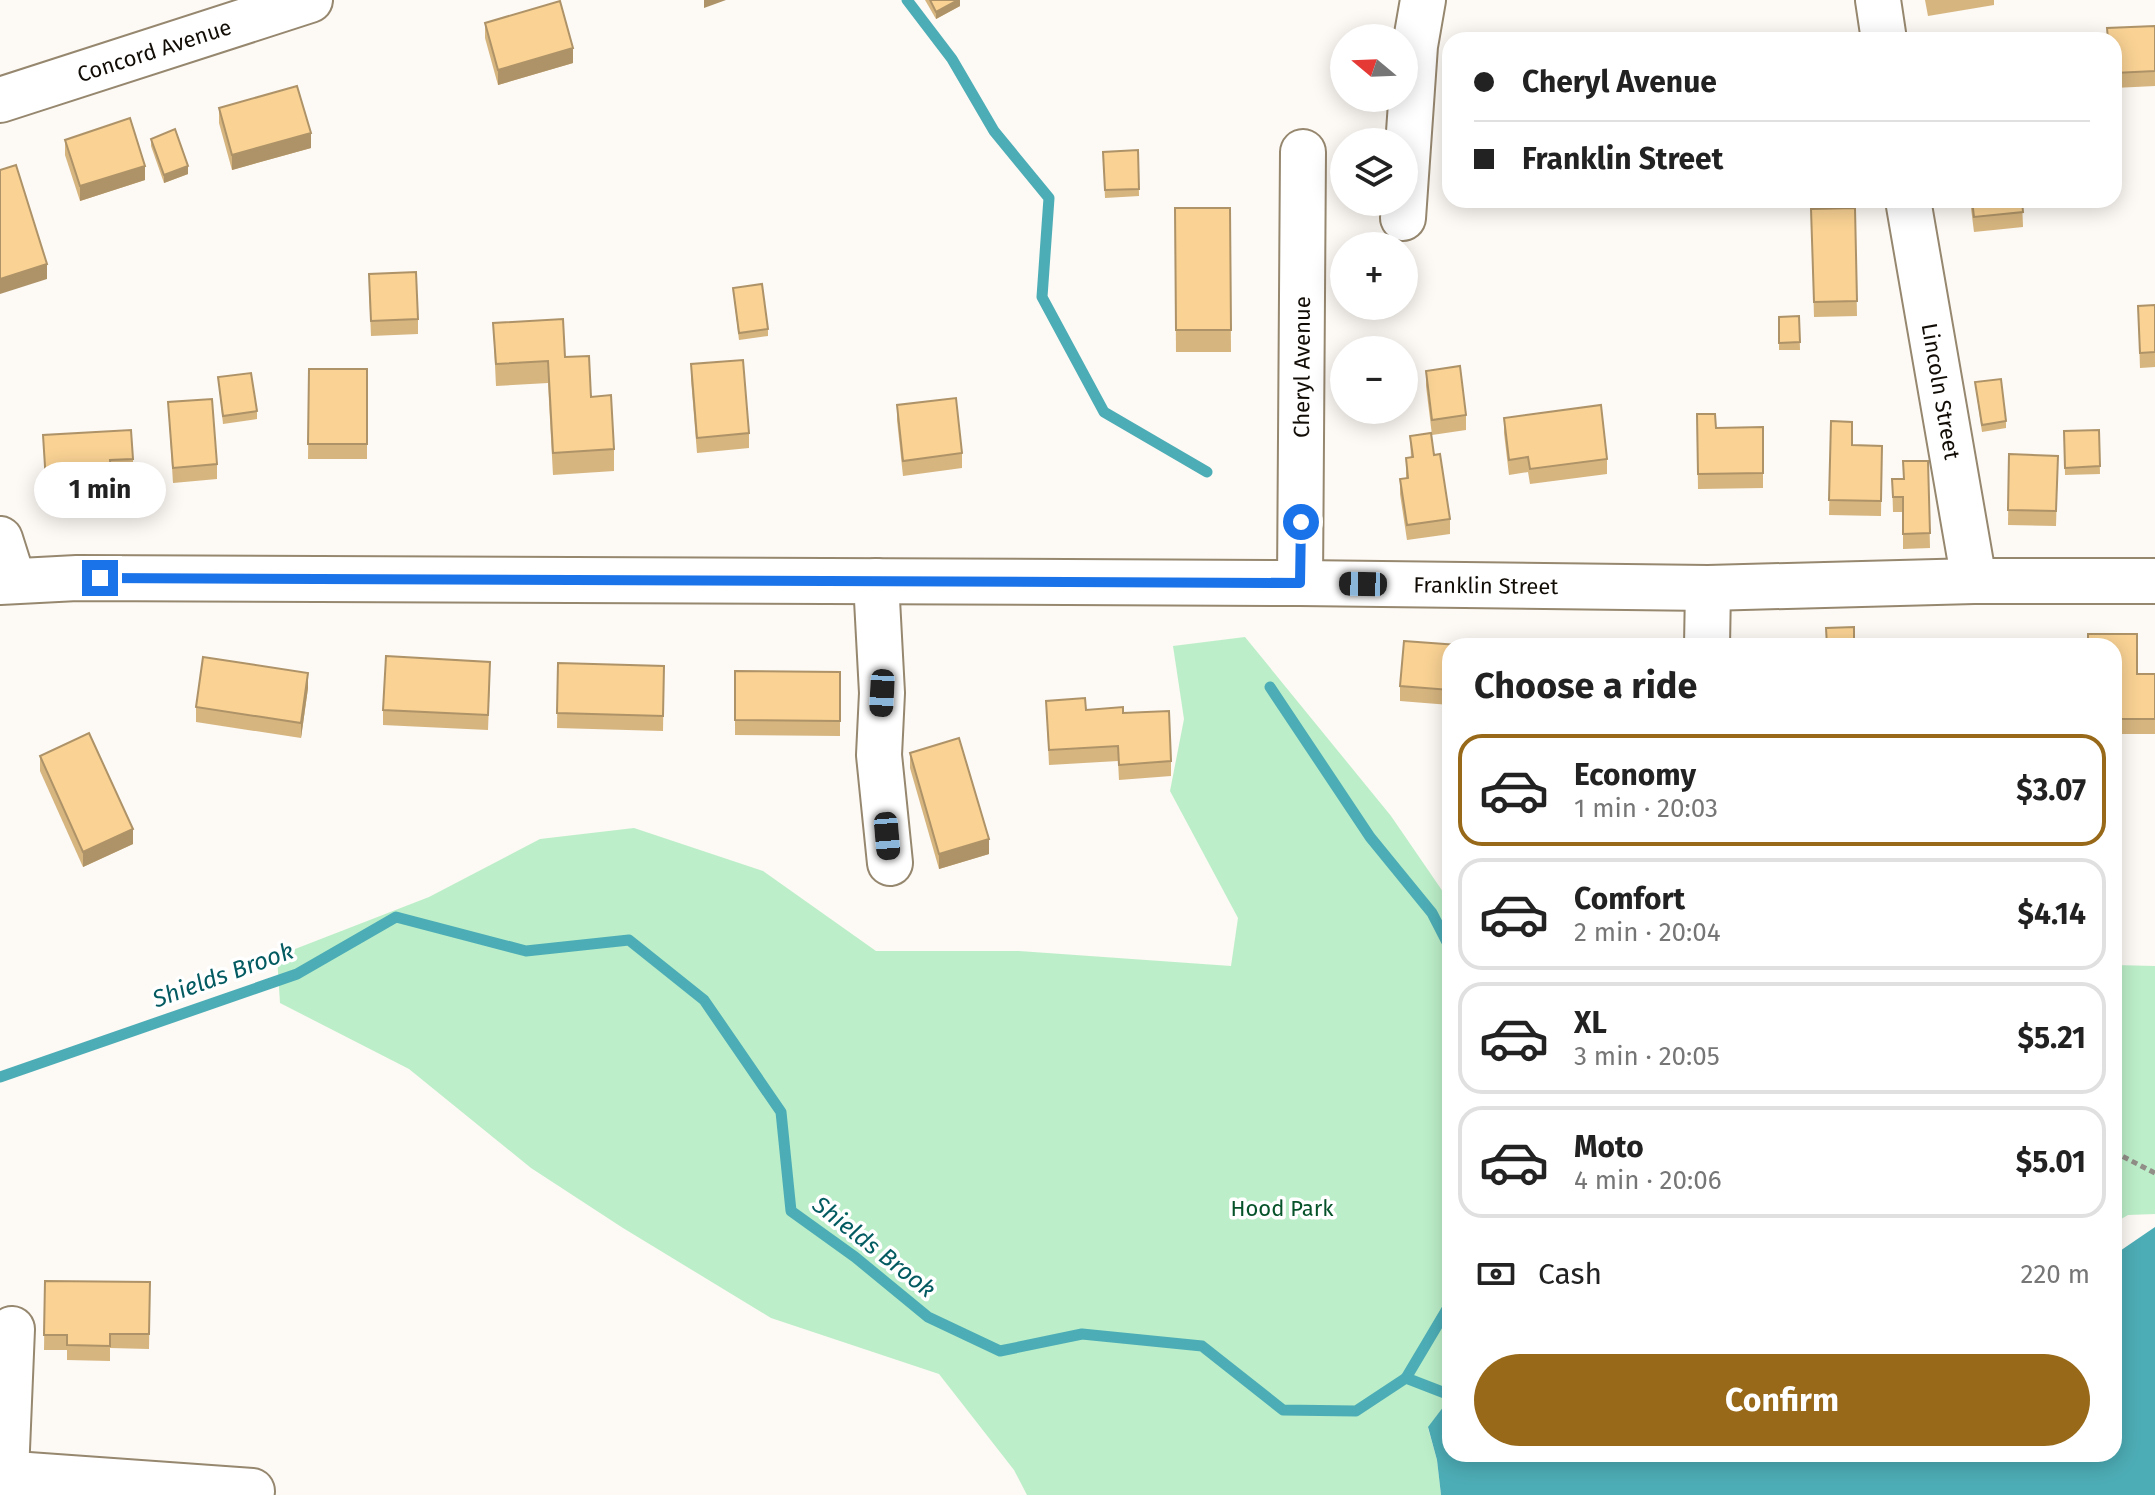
<!DOCTYPE html>
<meta charset="utf-8">
<style>
body{margin:0;font-family:"Fira Sans",sans-serif;background:#f2f2f2;color:#222;height:100vh;display:flex;flex-direction:column;font-size:30px;white-space:nowrap}
*{box-sizing:border-box;margin:0}
p{font-size:26px;color:#767676}
.icon{flex:none;width:44px;height:44px;fill:none;stroke:currentColor;stroke-width:2;stroke-linecap:round;stroke-linejoin:round}
.map{position:relative;flex:1;overflow:hidden}
.side{position:absolute;left:1442px;top:638px;width:680px;height:824px;display:flex;flex-direction:column;background:#fff;border-radius:24px;box-shadow:0 4px 20px #0003}
.side>*{flex:none}
.guide{position:absolute;left:1442px;top:32px;width:680px;height:176px;border-radius:24px;box-shadow:0 4px 20px #0003;display:grid;align-content:center;height:176px;padding:0 32px;background:#fff}
.needle{width:52px;rotate:289deg}
.fabs{position:absolute;left:1330px;top:24px;display:grid;gap:16px}
.fabs a{display:grid;place-items:center;width:88px;height:88px;border-radius:50%;background:#fff;box-shadow:0 4px 20px #0003;font-size:40px}
.end{position:absolute;width:36px;height:36px;margin:-18px;border:10px solid #1a73e8;background:#fff;box-shadow:0 0 0 4px #fff}
.from{border-radius:50%}
.bubble{position:absolute;height:56px;border-radius:28px;background:#fff;box-shadow:0 4px 20px #0003;font-size:26px;font-weight:700;line-height:56px;text-align:center}
.car{position:absolute;width:24px;height:48px;margin:-24px -12px;border-radius:10px;box-shadow:0 0 6px 2px #0007;background:linear-gradient(#222 24%,#8ab4d8 0 40%,#222 0 76%,#8ab4d8 0 86%,#222 0)}
.guide b{display:flex;align-items:center;gap:28px;height:76px;font-size:30px}
.guide b+b{border-top:2px solid #e0e0e0}
.guide i{width:20px;height:20px;background:#222}
ul{padding:0;list-style:none}
li{display:flex;align-items:center;gap:24px;height:112px;margin:0 16px 12px;padding:0 16px;border:4px solid #e0e0e0;border-radius:24px}
li div{flex:1}
li b{display:block;font-size:30px}
li em{font-style:normal;font-weight:700}
li.on{border-color:#976918}
li>.icon{width:72px;height:72px;stroke-width:1.5}
h2{padding:0 32px;font-size:36px;line-height:96px}
.pay{display:flex;align-items:center;gap:20px;height:88px;padding:0 32px;font-size:30px}
.pay p{margin-inline-start:auto}
.cta{display:flex;gap:16px;margin-top:auto;padding:16px 32px}
.cta a{flex:1;height:92px;border-radius:48px;background:#976918;color:#fff;font-size:32px;font-weight:700;line-height:92px;text-align:center}
.map>svg:first-child{display:block}
.green{fill:#bcefc9}
.water{fill:#4dadb6}
.lines{fill:none;stroke-linecap:round;stroke-linejoin:round}
.stream{stroke:#4dadb6;stroke-width:11}
.minor-casing{stroke:#96876f;stroke-width:48}
.path{stroke:#928e88;stroke-width:5;stroke-dasharray:6 4;stroke-linecap:butt}
.minor{stroke:#fff;stroke-width:44}
.wall{fill:#d6b57f}
.shaded-wall{fill:#ae9368}
.building{fill:#f9d294;stroke:#ae9368;stroke-width:2}
.route{stroke:#1a73e8;stroke-width:10}
.labels{text-anchor:middle;stroke-width:7;stroke-linejoin:round;paint-order:stroke}
.street-label{font-size:22px;fill:#110c05;stroke:#fff}
.park-label{font-size:22px;fill:#065229;stroke:#fff}
.water-label{font-size:24px;font-style:italic;fill:#035b61;stroke:#fff}
</style>
<div class="map">
<svg width="2155" height="1495" viewBox="0 0 2155 1495">
<rect width="100%" height="100%" fill="#fdf9f4"/>
<g class="green">
<polygon points="1245,637 1391,816 1450,902 1450,1398 1428,1428 1437,1460 1441,1495 1027,1495 1014,1470 939,1374 771,1318 623,1228 531,1168 409,1069 280,1003 277,956 429,897 540,839 634,828 763,871 876,951 1019,951 1231,966 1238,918 1170,791 1184,719 1173,646"/>
<polygon points="2114,965 2155,966 2155,1214 2128,1215 2114,1223"/>
</g>
<polygon class="water" points="2155,1227 2155,1495 1441,1495 1437,1460 1428,1427 1450,1398 1450,1454 2114,1454 2114,1255"/>
<g class="lines">
<g class="stream">
<polyline points="907,0 952,59 994,131 1049,198 1042,297 1104,412 1207,472"/>
<polyline points="1270,687 1370,837 1432,913 1450,948"/>
<polyline points="0,1077 297,974 396,917 526,951 629,940 704,1000 781,1112 791,1211 855,1257 928,1317 1000,1351 1082,1334 1202,1346 1283,1410 1356,1411 1406,1378 1450,1395"/>
<polyline points="1406,1378 1450,1304"/>
</g>
<g class="minor-casing">
<g id="minor">
<polyline points="1878,0 1884,40"/>
<path id="s1" d="M0,100L310,0"/>
<path id="s2" d="M1908,200L1974,581"/>
<polyline points="1403,218 1415,46 1423,0"/>
<polyline points="0,539 13,580"/>
<polyline points="876,581 882,693 879,755 890,863"/>
<path id="s3" d="M0,582L77,578L1300,583L1708,588L1974,581H2155"/>
<path id="s4" d="M1300,583L1303,152"/>
<polyline points="1707,646 1708,588"/>
<polyline points="0,1473 252,1491"/>
<polyline points="6,1473 12,1329"/>
</g>
</g>
<polyline class="path" points="2114,1152 2155,1173"/>
<use href="#minor" class="minor"/>
</g>
<g class="wall">
<polygon points="925,0 960,0 960,6 936,19"/>
<polygon points="1925,0 1994,0 1994,5 1928,16"/>
<polygon points="485,23 573,63 498,85 485,38"/>
<polygon points="2155,26 2155,86 2114,88 2114,40"/>
<polygon points="219,108 311,148 232,170 219,123"/>
<polygon points="151,139 188,174 164,183 151,146"/>
<polygon points="65,140 145,180 80,201 65,155"/>
<polygon points="1138,150 1139,196 1105,198 1103,152"/>
<polygon points="1970,200 2022,200 2023,227 1974,232"/>
<polygon points="1175,208 1230,208 1231,352 1176,352"/>
<polygon points="1855,208 1857,316 1814,317 1811,209"/>
<polygon points="733,288 768,329 768,336 739,340"/>
<polygon points="369,289 418,319 418,334 371,336"/>
<polygon points="2155,305 2155,367 2140,368 2138,306"/>
<polygon points="1799,316 1800,350 1779,350 1779,317"/>
<polygon points="493,323 565,357 591,397 614,449 614,471 553,475 548,383 496,386"/>
<polygon points="691,364 749,433 749,448 697,453 691,379"/>
<polygon points="309,369 367,369 367,459 308,459"/>
<polygon points="1426,371 1466,415 1466,430 1432,435 1426,386"/>
<polygon points="218,377 257,411 257,419 223,424"/>
<polygon points="1975,382 2006,421 2006,428 1982,432"/>
<polygon points="168,402 217,464 217,479 173,483"/>
<polygon points="897,405 962,453 962,468 903,476 897,420"/>
<polygon points="1697,414 1716,428 1763,427 1763,488 1698,489"/>
<polygon points="1504,418 1607,459 1607,474 1530,484 1528,472 1509,475 1504,433"/>
<polygon points="1831,421 1852,445 1882,446 1881,516 1829,515"/>
<polygon points="2099,430 2100,474 2065,475 2064,431"/>
<polygon points="43,435 133,459 133,474 111,475 111,493 46,497"/>
<polygon points="1410,436 1434,455 1450,519 1450,534 1407,540 1400,494 1400,479 1406,478 1406,458 1411,458"/>
<polygon points="2009,454 2058,456 2056,526 2008,525"/>
<polygon points="1928,461 1930,548 1903,549 1903,512 1893,512 1892,479 1903,479"/>
<polygon points="1450,646 1450,705 1400,701 1400,686"/>
<polygon points="2114,646 2137,674 2155,674 2155,734 2120,734 2119,697 2114,697"/>
<polygon points="558,663 664,666 663,731 557,728"/>
<polygon points="735,671 840,672 840,736 735,735"/>
<polygon points="490,677 488,730 383,725 383,710"/>
<polygon points="308,688 301,738 196,722 196,707"/>
<polygon points="1046,701 1086,710 1123,713 1171,761 1171,776 1119,780 1118,761 1049,765"/>
<polygon points="910,753 989,854 939,869 910,768"/>
<polygon points="40,756 133,844 83,867 40,771"/>
<polygon points="45,1281 150,1282 149,1349 110,1348 110,1361 67,1360 67,1350 44,1350"/>
</g>
<g class="shaded-wall">
<polygon points="704,0 726,0 704,8"/>
<polygon points="958,0 960,0 960,6 936,19 936,12"/>
<polygon points="573,48 573,63 498,85 498,70"/>
<polygon points="311,133 311,148 232,170 232,155"/>
<polygon points="145,166 145,180 80,201 80,186"/>
<polygon points="188,166 188,174 164,183 164,175"/>
<polygon points="47,264 47,279 0,294 0,279"/>
<polygon points="308,673 308,688 301,738 301,723"/>
<polygon points="133,829 133,844 83,867 83,852"/>
<polygon points="989,839 989,854 939,869 939,854"/>
</g>
<g class="building">
<polygon points="930,0 958,0 936,12"/>
<polygon points="560,1 573,48 498,70 485,23"/>
<polygon points="2155,26 2155,71 2114,73 2114,40 2108,40 2107,28"/>
<polygon points="297,86 311,133 232,155 219,108"/>
<polygon points="130,118 145,166 80,186 65,140"/>
<polygon points="175,129 188,166 164,175 151,139"/>
<polygon points="1138,150 1139,189 1105,190 1103,152"/>
<polygon points="16,165 47,264 0,279 0,170"/>
<polygon points="1972,200 2022,200 2023,212 1974,217"/>
<polygon points="1175,208 1230,208 1231,330 1176,330"/>
<polygon points="1855,208 1857,301 1814,302 1811,209"/>
<polygon points="416,272 418,319 371,321 369,274"/>
<polygon points="762,284 768,329 739,333 733,288"/>
<polygon points="2155,305 2155,352 2140,353 2138,306"/>
<polygon points="1799,316 1800,342 1779,343 1779,317"/>
<polygon points="563,319 565,357 589,356 591,397 611,395 614,449 553,453 548,361 496,364 493,323"/>
<polygon points="743,360 749,433 697,438 691,364"/>
<polygon points="1460,366 1466,415 1432,420 1426,371"/>
<polygon points="309,369 367,369 367,444 308,444"/>
<polygon points="251,373 257,411 223,416 218,377"/>
<polygon points="2001,379 2006,421 1982,425 1975,382"/>
<polygon points="956,398 962,453 903,461 897,405"/>
<polygon points="212,399 217,464 173,468 168,402"/>
<polygon points="1601,405 1607,459 1530,469 1528,457 1509,460 1504,418"/>
<polygon points="1697,414 1715,414 1716,428 1763,427 1763,473 1698,474"/>
<polygon points="1831,421 1852,422 1852,445 1882,446 1881,501 1829,500"/>
<polygon points="131,430 133,459 110,460 111,478 46,482 43,435"/>
<polygon points="2099,430 2100,466 2065,468 2064,431"/>
<polygon points="1431,433 1434,455 1440,454 1450,519 1407,525 1400,479 1408,478 1406,458 1413,457 1410,436"/>
<polygon points="2009,454 2058,456 2056,511 2008,510"/>
<polygon points="1903,461 1928,461 1930,533 1903,534 1903,497 1893,497 1892,479 1904,479"/>
<polygon points="1854,627 1854,646 1827,646 1826,628"/>
<polygon points="2088,634 2137,634 2137,674 2155,674 2155,719 2120,719 2119,682 2114,682 2114,646 2088,646"/>
<polygon points="1404,641 1472,646 1450,646 1450,690 1400,686"/>
<polygon points="1996,641 1997,646 1936,646 1936,643"/>
<polygon points="386,656 490,662 488,715 383,710"/>
<polygon points="203,657 308,673 301,723 196,707"/>
<polygon points="558,663 664,666 663,716 557,713"/>
<polygon points="735,671 840,672 840,721 735,720"/>
<polygon points="1085,698 1086,710 1123,707 1123,713 1169,711 1171,761 1119,765 1118,746 1049,750 1046,701"/>
<polygon points="89,733 133,829 83,852 40,756"/>
<polygon points="959,738 989,839 939,854 910,753"/>
<polygon points="45,1281 150,1282 149,1334 110,1334 110,1346 67,1345 67,1335 44,1335"/>
</g>
<g class="lines">
<polyline class="route" points="100,578 1300,583 1301,522"/>
</g>
<g class="labels">
<g class="street-label">
<text dy="8" stroke="none"><textPath href="#s1" startOffset="162">Concord Avenue</textPath></text>
<text dy="8" stroke="none"><textPath href="#s4" startOffset="216">Cheryl Avenue</textPath></text>
<text dy="8" stroke="none"><textPath href="#s2" startOffset="194">Lincoln Street</textPath></text>
<text dy="8" stroke="none"><textPath href="#s3" startOffset="1486">Franklin Street</textPath></text>
</g>
<g class="park-label">
<text x="1282" y="1216">Hood Park</text>
</g>
<g class="water-label">
<text transform="translate(223 975) rotate(-20)" y="8">Shields Brook</text>
<text transform="translate(874 1247) rotate(38)" y="8">Shields Brook</text>
</g>
</g>
</svg>
<div class="fabs">
<a><svg class="needle" viewBox="-14 -14 28 28"><path d="M0-13l5 13h-10z" fill="#e53935"/><path d="M0 13l5-13h-10z" fill="#767676"/></svg></a>
<a><svg class="icon" aria-label="layers" viewBox="0 0 24 24"><path d="M12 4l9 5-9 5-9-5zM3 14l9 5 9-5"/></svg></a>
<a>+</a>
<a>−</a>
</div>
<i class="end from" style="left:1301px;top:522px"></i>
<i class="end" style="left:100px;top:578px"></i>
<div class="bubble" style="left:34px;top:462px;width:132px">1 min</div>
<i class="car" style="left:1363px;top:584px;rotate:271deg"></i>
<i class="car" style="left:882px;top:693px;rotate:183deg"></i>
<i class="car" style="left:887px;top:836px;rotate:175deg"></i>
<div class="guide">
<b><i class="from"></i>Cheryl Avenue</b>
<b><i></i>Franklin Street</b>
</div>
<section class="side">
<h2>Choose a ride</h2>
<ul>
<li class="on"><svg class="icon" aria-label="car" viewBox="0 0 24 24"><path d="M5 17H2v-5l4-1 3-4h7l3 4 3 1v5h-3M9 17h6M6 11h13"/><circle cx="7" cy="17" r="2"/><circle cx="17" cy="17" r="2"/></svg><div><b>Economy</b><p>1 min · 20:03</p></div><em>$3.07</em></li>
<li><svg class="icon" aria-label="car" viewBox="0 0 24 24"><path d="M5 17H2v-5l4-1 3-4h7l3 4 3 1v5h-3M9 17h6M6 11h13"/><circle cx="7" cy="17" r="2"/><circle cx="17" cy="17" r="2"/></svg><div><b>Comfort</b><p>2 min · 20:04</p></div><em>$4.14</em></li>
<li><svg class="icon" aria-label="car" viewBox="0 0 24 24"><path d="M5 17H2v-5l4-1 3-4h7l3 4 3 1v5h-3M9 17h6M6 11h13"/><circle cx="7" cy="17" r="2"/><circle cx="17" cy="17" r="2"/></svg><div><b>XL</b><p>3 min · 20:05</p></div><em>$5.21</em></li>
<li><svg class="icon" aria-label="car" viewBox="0 0 24 24"><path d="M5 17H2v-5l4-1 3-4h7l3 4 3 1v5h-3M9 17h6M6 11h13"/><circle cx="7" cy="17" r="2"/><circle cx="17" cy="17" r="2"/></svg><div><b>Moto</b><p>4 min · 20:06</p></div><em>$5.01</em></li>
</ul>
<div class="pay"><svg class="icon" aria-label="cash" viewBox="0 0 24 24"><path d="M3 7h18v10H3z"/><circle cx="12" cy="12" r="2"/></svg>Cash<p>220 m</p></div>
<div class="cta"><a>Confirm</a></div>
</section>
</div>
